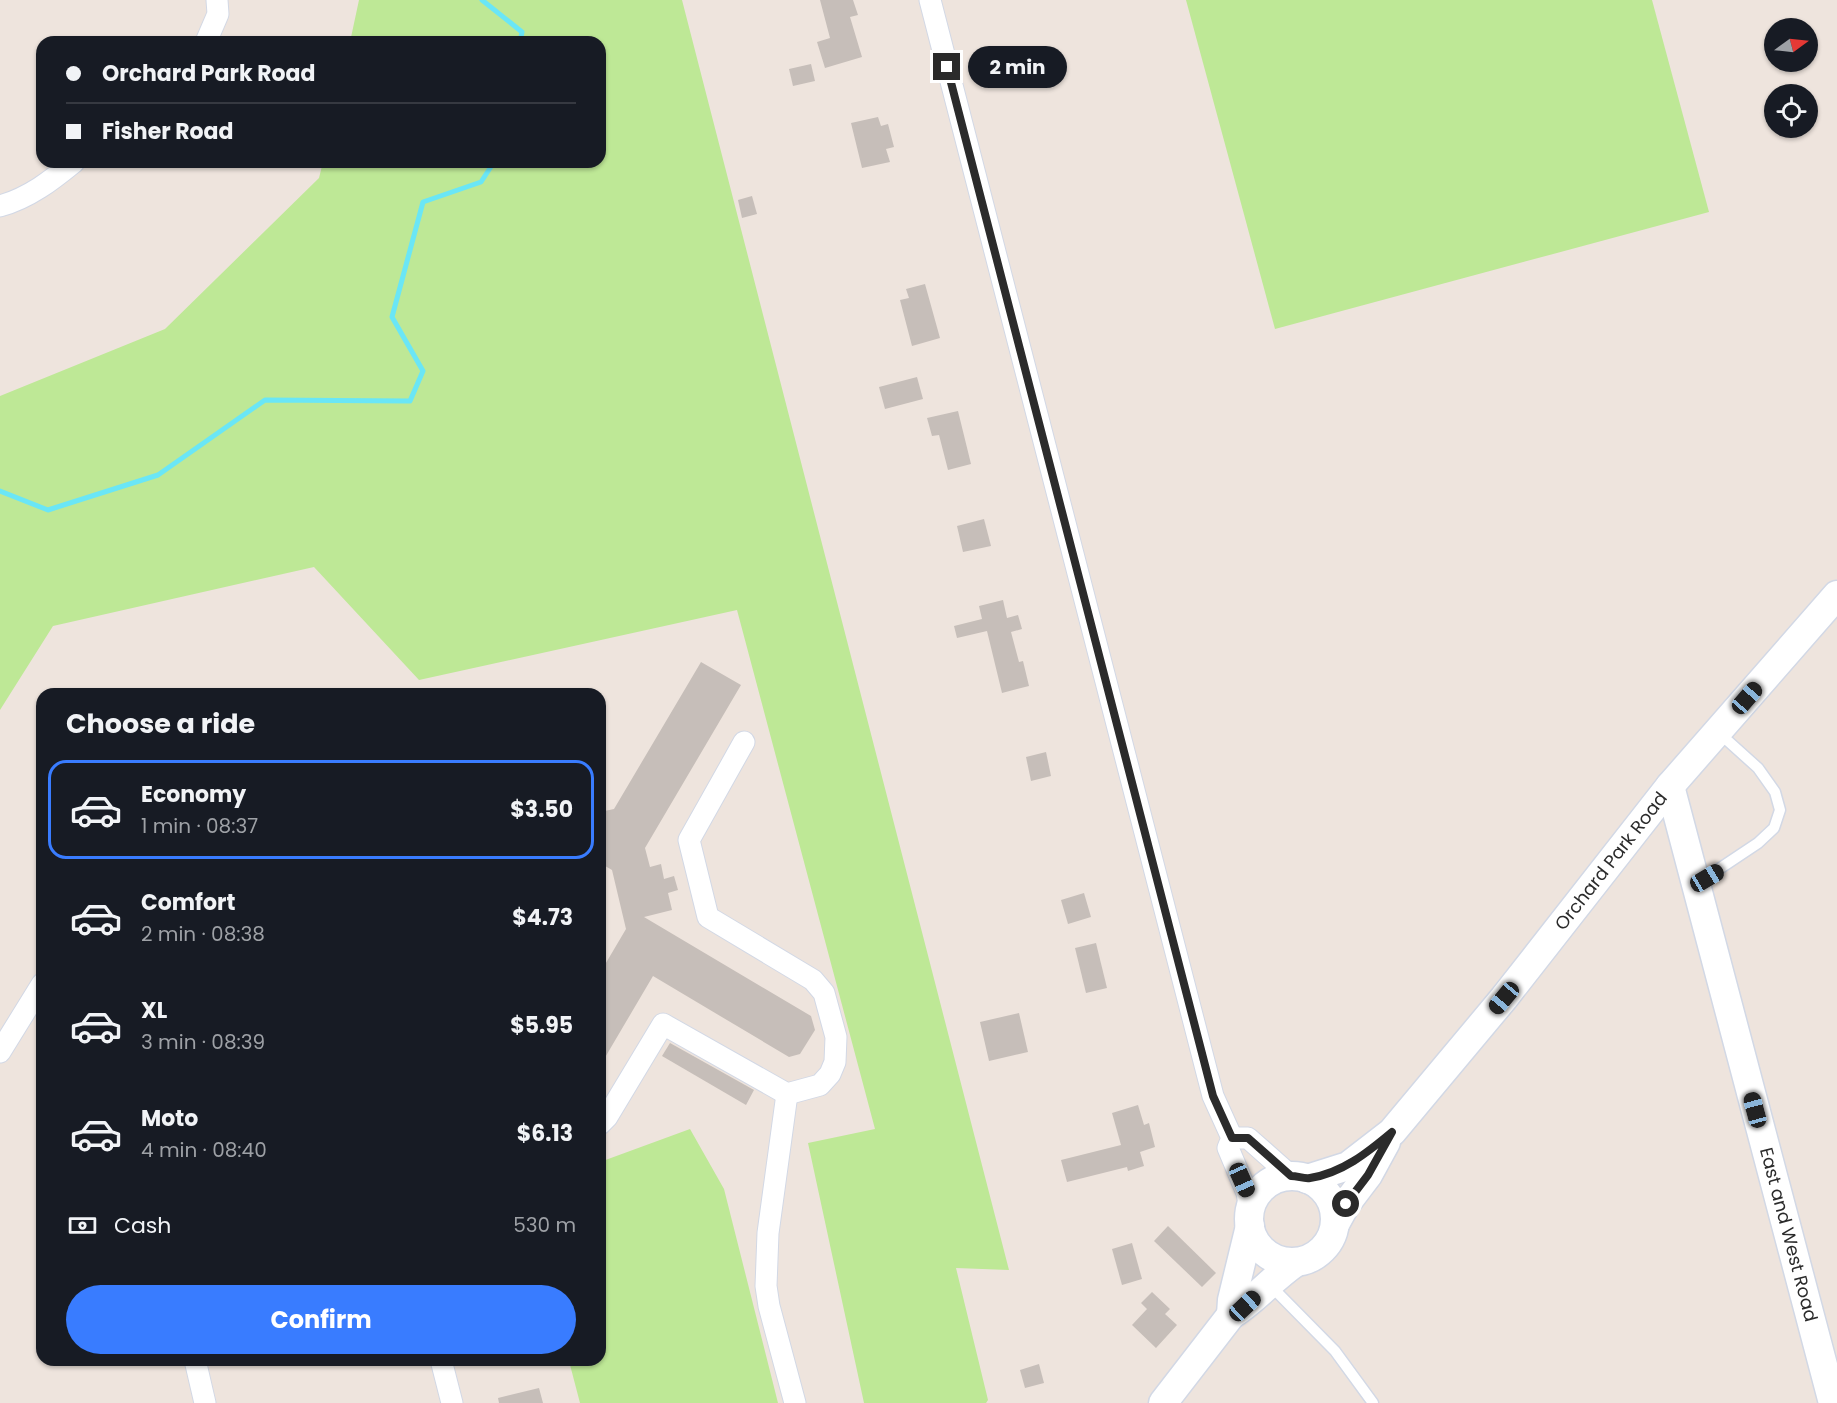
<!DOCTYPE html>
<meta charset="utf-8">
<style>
body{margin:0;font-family:Poppins,sans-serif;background:#242831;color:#f1f3f6;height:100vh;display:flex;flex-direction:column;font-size:22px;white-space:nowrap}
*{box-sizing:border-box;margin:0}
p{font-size:20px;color:#9ea1a6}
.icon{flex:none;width:33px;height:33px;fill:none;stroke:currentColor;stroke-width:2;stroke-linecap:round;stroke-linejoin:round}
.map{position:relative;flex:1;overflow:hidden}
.details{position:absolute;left:36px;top:688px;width:570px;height:678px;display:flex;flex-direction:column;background:#171b24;border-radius:18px;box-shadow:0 2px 4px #0004}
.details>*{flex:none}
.banner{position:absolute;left:36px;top:36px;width:570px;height:132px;border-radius:18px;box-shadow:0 2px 4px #0004;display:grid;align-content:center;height:132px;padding:0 30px;background:#171b24}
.needle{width:39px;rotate:75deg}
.tools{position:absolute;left:1764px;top:18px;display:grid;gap:12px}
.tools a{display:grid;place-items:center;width:54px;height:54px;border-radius:50%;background:#171b24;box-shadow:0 2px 4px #0004;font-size:30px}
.end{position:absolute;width:27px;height:27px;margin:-14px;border:8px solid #2b2b2b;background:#fff;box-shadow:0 0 0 3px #fff}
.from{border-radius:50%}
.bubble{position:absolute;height:42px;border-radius:21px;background:#171b24;box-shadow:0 2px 4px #0004;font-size:20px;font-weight:700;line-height:42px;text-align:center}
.car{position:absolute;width:18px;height:36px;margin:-18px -9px;border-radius:8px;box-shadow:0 0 4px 2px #0007;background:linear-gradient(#222 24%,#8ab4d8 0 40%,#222 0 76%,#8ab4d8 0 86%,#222 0)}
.banner b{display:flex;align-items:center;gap:21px;height:57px;font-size:22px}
.banner b+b{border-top:2px solid #363941}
.banner i{width:15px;height:15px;background:#f1f3f6}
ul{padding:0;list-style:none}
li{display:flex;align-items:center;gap:18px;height:99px;margin:0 12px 9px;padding:0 18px;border:3px solid transparent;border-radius:18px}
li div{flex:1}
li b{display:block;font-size:22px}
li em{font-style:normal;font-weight:700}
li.selected{border-color:#397cff}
li>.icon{width:54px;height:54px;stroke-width:1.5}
h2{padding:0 30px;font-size:27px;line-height:72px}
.pay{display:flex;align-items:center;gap:15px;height:66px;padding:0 30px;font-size:22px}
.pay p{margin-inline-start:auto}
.action{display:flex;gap:12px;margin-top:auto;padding:12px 30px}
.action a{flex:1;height:69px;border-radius:36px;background:#397cff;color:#fff;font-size:24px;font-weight:700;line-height:69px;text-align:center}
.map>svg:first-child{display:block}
.green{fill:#bee896}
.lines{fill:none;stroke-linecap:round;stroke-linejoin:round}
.stream{stroke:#6ae6f6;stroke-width:5}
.building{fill:#c6beb9}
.lane-casing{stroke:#d2d8e5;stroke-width:13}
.street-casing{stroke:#d2d8e5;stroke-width:23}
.secondary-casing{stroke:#d2d8e5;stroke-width:31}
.lane{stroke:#fff;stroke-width:10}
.street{stroke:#fff;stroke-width:21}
.secondary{stroke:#fff;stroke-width:28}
.route{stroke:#2b2b2b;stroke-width:8}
.labels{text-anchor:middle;stroke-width:4.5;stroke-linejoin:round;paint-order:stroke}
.street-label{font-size:18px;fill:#2b2b2b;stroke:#fff}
</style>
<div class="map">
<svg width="1837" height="1403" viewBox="0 0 1837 1403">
<rect width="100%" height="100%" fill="#eee4dd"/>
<g class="green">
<polygon points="359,0 682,0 1009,1270 956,1268 988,1400 986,1403 864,1403 808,1143 875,1129 737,610 419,680 314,567 53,626 0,710 0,396 165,329 319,178 323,162 600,162 600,42 350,42"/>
<polygon points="1186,0 1652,0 1709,212 1275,329"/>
<polygon points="690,1129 724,1189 778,1403 580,1403 569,1361 600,1360 600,1162"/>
</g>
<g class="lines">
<g class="stream">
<polyline points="482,0 522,32 520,42"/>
<polyline points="0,491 48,510 158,475 265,400 410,401 423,371 392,317 423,202 481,182 494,162"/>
</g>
</g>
<g class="building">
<polygon points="820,0 853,0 858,15 850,17 862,57 825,68 817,42 830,38"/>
<polygon points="811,64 815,81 793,86 789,69"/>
<polygon points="878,117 881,126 888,124 894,147 886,149 890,162 862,168 851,123"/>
<polygon points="752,196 757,214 742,218 738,200"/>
<polygon points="925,284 940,338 912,346 900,300 909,298 906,289"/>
<polygon points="917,377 923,399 885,409 879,387"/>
<polygon points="958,411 971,464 948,470 939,435 932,436 927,418"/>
<polygon points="984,519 991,546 963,552 957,526"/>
<polygon points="1003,600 1007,618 1018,615 1022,629 1011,632 1019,662 1023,661 1029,686 1002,693 987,631 957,638 954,626 982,619 979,606"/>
<polygon points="701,662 741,685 645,848 650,867 661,864 664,879 674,876 678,890 668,893 672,910 644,917 811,1016 815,1030 800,1054 789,1057 653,976 600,1066 600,973 626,929 612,870 600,863 600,812 614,809"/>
<polygon points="1046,752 1051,776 1031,781 1026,757"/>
<polygon points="1084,893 1091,917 1068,924 1061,900"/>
<polygon points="1096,943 1107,988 1086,993 1075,948"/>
<polygon points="1019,1013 1028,1052 989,1061 980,1022"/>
<polygon points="670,1043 754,1090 746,1105 662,1056"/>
<polygon points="1138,1105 1144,1125 1149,1123 1155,1147 1140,1152 1144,1166 1128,1171 1127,1167 1067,1182 1061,1160 1121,1145 1112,1113"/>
<polygon points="1168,1226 1216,1273 1202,1287 1154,1241"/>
<polygon points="1132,1243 1142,1279 1122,1285 1112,1249"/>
<polygon points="1152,1292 1170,1309 1165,1314 1177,1325 1156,1348 1132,1325 1147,1309 1141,1303"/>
<polygon points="1039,1364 1044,1383 1025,1388 1020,1370"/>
<polygon points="539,1388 543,1403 499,1403 498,1398"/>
</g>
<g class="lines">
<g class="lane-casing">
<g id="lane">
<polyline points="1698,883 1758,843 1774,828 1780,810 1775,792 1758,768 1718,732"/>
<polyline points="1269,1284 1335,1351 1373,1403"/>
</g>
</g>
<g class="street-casing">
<g id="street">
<polyline points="930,0 1213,1096 1232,1138 1228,1148 1247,1193 1250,1210"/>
<polyline points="206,42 218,14 217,0"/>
<path d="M0,206C29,198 52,180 74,162"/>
<polyline points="0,1052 42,984"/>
<polyline points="787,1094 768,1233 766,1286 769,1306 795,1403"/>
<polyline points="600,1124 607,1117 663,1024 787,1094 820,1085 830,1074 835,1062 836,1037 824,993 813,980 708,917 689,840 744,742"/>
<polyline points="1232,1138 1248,1138 1291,1176"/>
<polyline points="195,1360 205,1403"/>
<polyline points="441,1360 452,1403"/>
</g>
</g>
<g class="secondary-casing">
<g id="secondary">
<path id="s1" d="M1670,786L1833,1403"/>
<circle cx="1292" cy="1219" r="43"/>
<path id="s2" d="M1307,1179L1348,1166L1392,1132L1504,998L1670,786L1837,595"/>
<polyline points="1335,1224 1346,1204 1368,1175 1386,1142"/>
<polyline points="1231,1315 1232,1300 1250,1226"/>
<path d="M1163,1403L1231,1315C1255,1300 1273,1278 1295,1263"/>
</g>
</g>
<use href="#lane" class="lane"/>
<use href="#street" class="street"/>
<use href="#secondary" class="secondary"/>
</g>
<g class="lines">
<path class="route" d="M947,67L1213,1096L1232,1138H1248L1291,1176C1298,1176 1304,1179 1310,1178C1342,1173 1367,1153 1392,1132L1368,1175L1346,1204"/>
</g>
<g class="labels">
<g class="street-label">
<text dy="6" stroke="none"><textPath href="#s2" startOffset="447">Orchard Park Road</textPath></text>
<text dy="6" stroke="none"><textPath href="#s1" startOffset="464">East and West Road</textPath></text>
</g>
</g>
</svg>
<div class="tools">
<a><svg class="needle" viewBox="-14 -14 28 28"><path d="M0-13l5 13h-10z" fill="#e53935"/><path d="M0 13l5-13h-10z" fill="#9ea1a6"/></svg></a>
<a><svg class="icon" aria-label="locate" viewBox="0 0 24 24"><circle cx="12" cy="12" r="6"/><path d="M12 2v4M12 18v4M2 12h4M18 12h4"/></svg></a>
</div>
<i class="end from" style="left:1346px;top:1204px"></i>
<i class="end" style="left:947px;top:67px"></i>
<div class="bubble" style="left:968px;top:46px;width:99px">2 min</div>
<i class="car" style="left:1747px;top:698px;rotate:41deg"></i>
<i class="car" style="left:1707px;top:878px;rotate:59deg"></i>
<i class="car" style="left:1504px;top:998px;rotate:220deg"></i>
<i class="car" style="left:1755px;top:1110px;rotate:345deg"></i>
<i class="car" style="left:1242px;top:1180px;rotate:156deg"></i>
<i class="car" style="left:1245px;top:1306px;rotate:47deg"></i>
<div class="banner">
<b><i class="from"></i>Orchard Park Road</b>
<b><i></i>Fisher Road</b>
</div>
<section class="details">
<h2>Choose a ride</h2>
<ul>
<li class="selected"><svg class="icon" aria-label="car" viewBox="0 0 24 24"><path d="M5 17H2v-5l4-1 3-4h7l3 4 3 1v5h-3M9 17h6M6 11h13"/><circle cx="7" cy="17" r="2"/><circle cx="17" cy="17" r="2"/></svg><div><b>Economy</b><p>1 min · 08:37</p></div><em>$3.50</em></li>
<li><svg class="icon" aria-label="car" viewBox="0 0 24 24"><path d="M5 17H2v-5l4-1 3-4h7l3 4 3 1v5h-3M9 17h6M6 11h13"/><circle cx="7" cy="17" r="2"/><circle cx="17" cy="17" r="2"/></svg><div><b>Comfort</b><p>2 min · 08:38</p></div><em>$4.73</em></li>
<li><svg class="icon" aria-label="car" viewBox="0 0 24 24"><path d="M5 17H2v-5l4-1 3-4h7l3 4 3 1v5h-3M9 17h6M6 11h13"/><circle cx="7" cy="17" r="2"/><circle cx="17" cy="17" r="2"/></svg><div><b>XL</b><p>3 min · 08:39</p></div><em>$5.95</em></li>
<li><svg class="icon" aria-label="car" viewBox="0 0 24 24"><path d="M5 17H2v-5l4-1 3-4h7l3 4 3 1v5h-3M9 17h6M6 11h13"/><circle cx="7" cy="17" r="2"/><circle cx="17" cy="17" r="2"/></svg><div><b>Moto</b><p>4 min · 08:40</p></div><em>$6.13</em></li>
</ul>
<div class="pay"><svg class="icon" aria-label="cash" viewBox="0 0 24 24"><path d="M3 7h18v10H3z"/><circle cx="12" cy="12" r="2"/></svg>Cash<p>530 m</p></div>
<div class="action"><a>Confirm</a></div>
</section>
</div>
